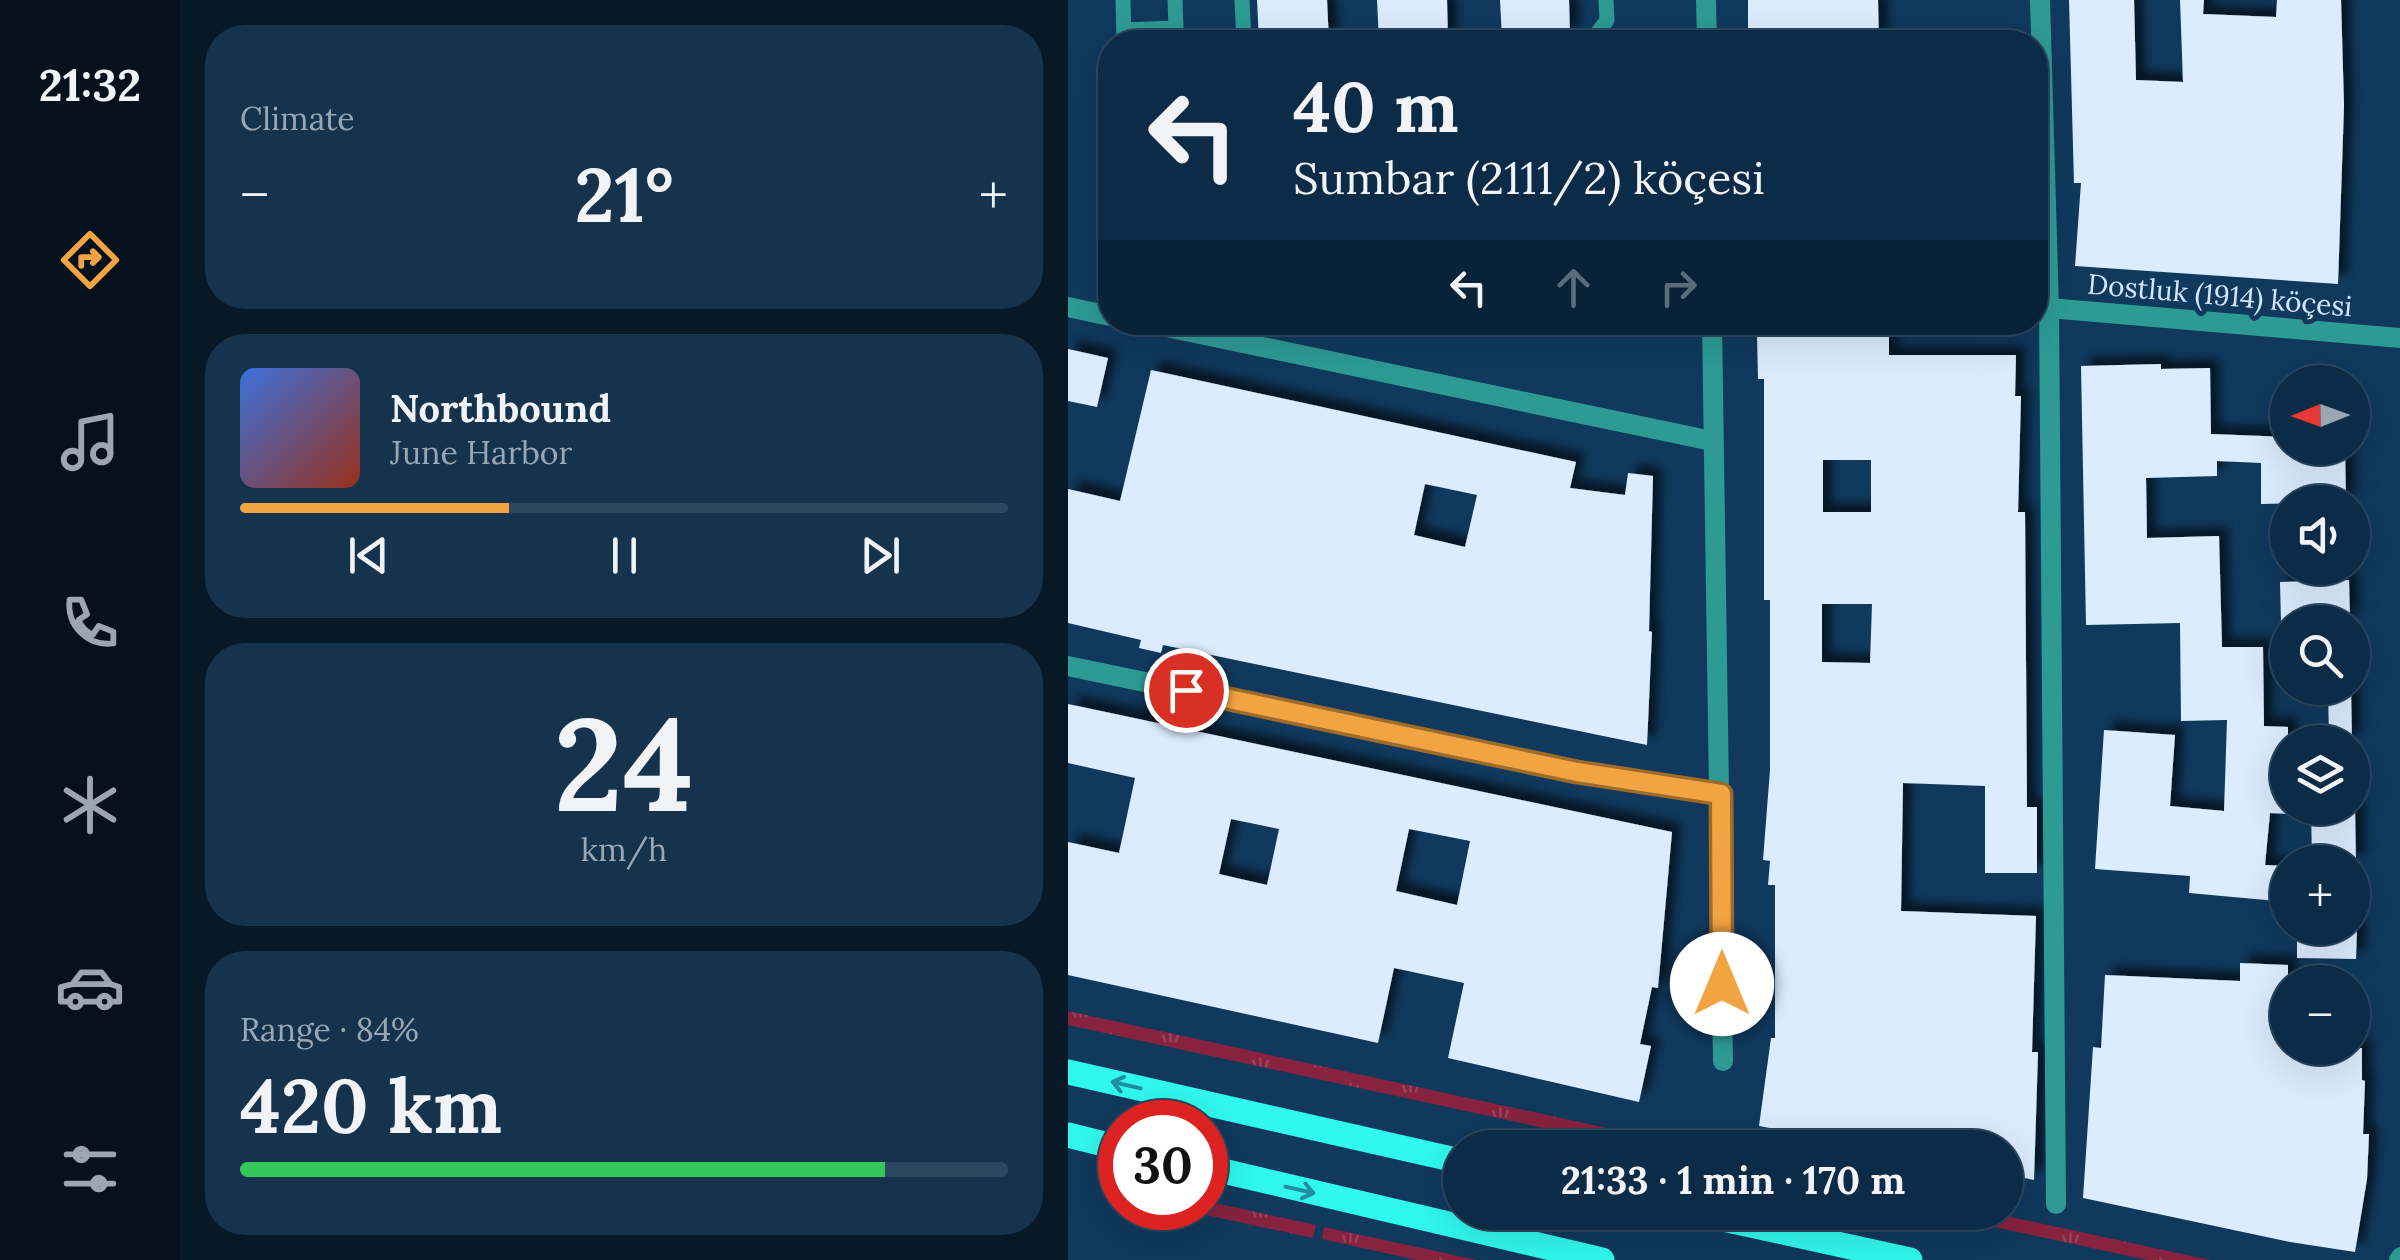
<!DOCTYPE html>
<html lang="en">
<head>
<meta charset="utf-8">
<style>
  body { margin:0; font-family:Lora,serif; background:#15334d; color:#f1f3f6; height:100vh; display:flex; flex-direction:column; font-size:38px; white-space:nowrap }
  * { box-sizing:border-box; margin:0 }
  p { font-size:32px; color:#9aa7b3 }
  .icon { flex:none; width:55px; height:55px; fill:none; stroke:currentColor; stroke-width:2; stroke-linecap:round; stroke-linejoin:round }
  .map { position:relative; flex:1; overflow:hidden }
  .sheet { display:flex; flex-direction:column; gap:25px; padding:25px; background:#071826; width:888px }
  .sheet>* { flex:none }
  .guide { position:absolute; left:30px; top:30px; width:950px; height:305px; border-radius:40px; box-shadow:0 10px 40px #0002,0 0 0 2px #2c475f; background:#0c2b46; color:#f1f3f6; overflow:hidden }
  .needle { width:65px; rotate:269deg }
  .controls { position:absolute; left:1202px; top:365px; display:grid; gap:20px }
  .controls a { display:grid; place-items:center; width:100px; height:100px; border-radius:50%; background:#0c2b46; box-shadow:0 10px 40px #0002,0 0 0 2px #2c475f; font-size:50px }
  .speed { position:absolute; left:30px; top:1100px; display:flex; gap:20px; font-size:50px; font-weight:700; text-align:center }
  .speed>* { display:grid; place-content:center; width:130px; height:130px; border-radius:50%; background:#0c2b46; box-shadow:0 10px 40px #0002,0 0 0 2px #2c475f; line-height:1 }
  .speed .limit { border:15px solid #d22; background:#fff; color:#111 }
  .pin { position:absolute; display:grid; place-items:center; width:85px; height:85px; color:#fff; margin:-42px; border:5px solid #fff; border-radius:50%; box-shadow:0 2px 10px #0007 }
  .me { position:absolute; width:110px; margin:-55px; rotate:0deg; stroke-linejoin:round; filter:drop-shadow(0 0 8px #0008) }
  .turn { display:flex; align-items:center; gap:35px; height:210px; padding:0 30px; font-size:45px }
  .turn .icon { width:130px; height:130px; stroke-width:2.5 }
  .turn b { display:block; font-size:70px; line-height:85px }
  .lanes { display:flex; align-items:center; height:95px; padding:0 30px; background:#0003; justify-content:center; gap:50px; direction:ltr }
  .lanes .off { opacity:.35 }
  .big { font-size:75px; font-weight:700; line-height:1.1 }
  .sheet .widget { flex:1; display:flex; flex-direction:column; justify-content:center; gap:15px; min-width:0; padding:0 35px; border-radius:40px; background:#15334d }
  .sheet .dial { align-items:center; gap:0 }
  .dial b { font-size:130px; line-height:1 }
  .song { display:flex; align-items:center; gap:30px }
  .cover { width:120px; height:120px; border-radius:15px; background:linear-gradient(135deg,hsl(220 70% 55%),hsl(10 70% 35%)) }
  .played { height:10px; border-radius:5px; background:linear-gradient(90deg,#f3a442 35%,#2c475f 35%) }
  .keys { display:flex; justify-content:space-around; direction:ltr }
  .heat { display:flex; justify-content:space-between; align-items:center; font-size:55px; direction:ltr }
  .charge { height:15px; border-radius:8px; background:linear-gradient(90deg,#34c759 84%,#2c475f 0) }
  .trip { position:absolute; left:375px; top:1130px; width:580px; height:100px; border-radius:50px; background:#0c2b46; box-shadow:0 10px 40px #0002,0 0 0 2px #2c475f; font-weight:700; line-height:100px; text-align:center }
  main { display:flex; flex:1; min-height:0 }
  .tab-bar { display:flex; flex-direction:column; width:180px; justify-content:space-around; align-items:center; background:#05111c; color:#9aa7b3 }
  .tab-bar .icon { width:70px; height:70px }
  .tab-bar .active { color:#f3a442 }
  .tab-bar b { font-size:45px; color:#f1f3f6 }
  .map>svg:first-child { display:block }
  .grass { fill:url(#grass-tufts) }
  .building { fill:#dbecfe; fill-rule:evenodd; filter:url(#shadow) }
  .lines { fill:none; stroke-linecap:round; stroke-linejoin:round }
  .service { stroke:#2d9b94; stroke-width:15 }
  .minor { stroke:#2d9b94; stroke-width:20 }
  .primary { stroke:#31f8ed; stroke-width:25 }
  .oneway { stroke:#1f8f9e }
  .route-casing { stroke:#9e6b2b; stroke-width:25 }
  .route { stroke:#f3a442; stroke-width:18 }
  .labels { text-anchor:middle; stroke-width:10; stroke-linejoin:round; paint-order:stroke }
  .street-label { font-size:28px; fill:#d2e8fe; stroke:#10395d }
</style>
</head>
<body>
<main>
<nav class="tab-bar">
<b>21:32</b>
<svg class="icon active" aria-label="directions" viewBox="0 0 24 24"><path d="M12 3l9 9-9 9-9-9zM9 14v-3h6M13 9l2 2-2 2"/></svg>
<svg class="icon" aria-label="music" viewBox="0 0 24 24"><path d="M9 18V5l10-2v13"/><circle cx="6" cy="18" r="3"/><circle cx="16" cy="16" r="3"/></svg>
<svg class="icon" aria-label="phone" viewBox="0 0 24 24"><path d="M5 4h4l2 5-3 2q2 4 5 5l2-3 5 2v4C11 20 4 13 5 4z"/></svg>
<svg class="icon" aria-label="climate" viewBox="0 0 24 24"><path d="M12 3v18M4 7l16 10M4 17L20 7"/></svg>
<svg class="icon" aria-label="car" viewBox="0 0 24 24"><path d="M5 17H2v-5l4-1 3-4h7l3 4 3 1v5h-3M9 17h6M6 11h13"/><circle cx="7" cy="17" r="2"/><circle cx="17" cy="17" r="2"/></svg>
<svg class="icon" aria-label="filters" viewBox="0 0 24 24"><path d="M4 7h16M4 17h16"/><circle cx="9" cy="7" r="2"/><circle cx="15" cy="17" r="2"/></svg>
</nav>
<section class="sheet">
<div class="widget"><p>Climate</p>
<div class="heat"><a>−</a><b class="big">21°</b><a>+</a></div>
</div>
<div class="widget">
<div class="song"><i class="cover"></i><div><b>Northbound</b><p>June Harbor</p></div></div>
<div class="played"></div>
<div class="keys"><svg class="icon" aria-label="previous" viewBox="0 0 24 24"><path d="M18 5L8 12l10 7zM5 5v14"/></svg><svg class="icon" aria-label="pause" viewBox="0 0 24 24"><path d="M8 5v14M16 5v14"/></svg><svg class="icon" aria-label="next" viewBox="0 0 24 24"><path d="M6 5l10 7-10 7zM19 5v14"/></svg></div>
</div>
<div class="widget dial"><b>24</b><p>km/h</p></div>
<div class="widget"><p>Range · 84%</p><b class="big">420 km</b><div class="charge"></div></div>
</section>
<div class="map">
<svg width="1333" height="1260" viewBox="0 0 1333 1260">
  <defs>
    <pattern id="grass-tufts" width="24" height="20" patternUnits="userSpaceOnUse" patternTransform="scale(2.5)"><rect width="24" height="20" fill="#87223f"/><path d="M3 7l-1-3M5 7V3M7 7l1-3M15 17l-1-3M17 17v-4M19 17l1-3" fill="none" stroke="#97425c"/></pattern>
    <filter id="shadow"><feDropShadow dx="9" dy="-9" stdDeviation="5" flood-color="#0009"/></filter>
  </defs>
  <rect width="100%" height="100%" fill="#10395d"/>
  <path class="grass" d="M0,1011L626,1147H564L0,1025Z
    M138,1201L248,1225L245,1238L106,1208H138Z
    M862,1213H924L1142,1260H1079Z
    M256,1227L409,1260H349L254,1239Z"/>
  <path class="building" d="M189,0H259L261,42H191Z
    M309,0H379L380,41L311,42Z
    M432,0H501L502,36L434,38Z
    M680,0H810L811,42H680Z
    M1001,0H1066L1068,80L1115,82L1112,0H1136L1135,14L1208,17L1209,0H1273L1276,106L1270,284L1007,266L1013,183H1006Z
    M761,333V337L821,336V355H948L947,396H953L950,512H957L959,807H969V873H917V786L835,783L833,911L968,916L964,1052H970L966,1180L938,1174V1148H784L785,1144L691,1126L703,1038H707V885H700L702,861L695,860L702,770V600H696V379H690L689,334ZM755,460H803V512H755ZM754,604H804L802,663L754,662Z
    M0,349L40,358L29,407L0,401Z
    M1093,364V369L1142,368L1143,434L1220,437V448H1277L1278,502L1193,504V463L1149,461V476L1078,478L1079,538L1151,536L1154,647H1195L1196,726L1220,727V814L1202,813L1197,865L1220,866V902L1121,893L1122,876L1027,869L1036,730L1107,735L1102,806L1156,811L1159,720L1113,721L1112,623L1018,625L1013,366Z
    M83,370L508,462L502,488L557,495L560,473L585,476L581,631L584,632L579,745L95,645L93,653L71,648L73,640L0,623V489L52,501ZM357,484L409,495L397,547L346,535Z
    M1281,580L1282,622H1213L1212,582Z
    M1260,688H1283L1284,742H1261Z
    M0,704L604,832L590,988L584,987L572,1044L583,1046L571,1102L380,1058L396,983L326,968L310,1043L0,975V842L51,853L67,778L0,763ZM163,819L211,829L199,885L151,874ZM341,829L402,841L389,905L328,891Z
    M1243,808H1287L1288,862H1244Z
    M1229,928H1289L1288,959L1229,958Z
    M1172,963L1220,965V1048H1294V1080L1297,1081L1295,1134H1301L1299,1179L1287,1252L1222,1242L1015,1198L1025,1047L1033,1048L1037,975L1172,981Z"/>
  <g class="lines">
    <path class="service" d="M55,0L56,42
      M107,0L108,28
      M174,0L176,42
      M56,30L108,28V42
      M523,42L539,20L538,0"/>
    <path class="minor" d="M638,0L639,42
      M972,0L981,307L988,1204
      M0,307L42,316
      M969,307L1333,338
      M75,322L644,441
      M644,322L655,1061
      M0,666L509,772L653,794
      M1331,1260L1333,1257"/>
    <path class="primary" d="M0,1072L392,1161
      M0,1135L52,1148
      M138,1167L534,1260
      M623,1212L842,1260"/>
  </g>
  <defs><path id="oneway-shaft" d="M-6 0H5M1.5-3L5.5 0L1.5 3" fill="none" stroke-width="1.6" stroke-linecap="round" stroke-linejoin="round" transform="scale(2.5)"/></defs>
  <g class="oneway">
    <use href="#oneway-shaft" transform="translate(58 1085) rotate(-167)"/>
    <use href="#oneway-shaft" transform="translate(232 1190) rotate(13)"/>
  </g>
  <g class="lines">
    <defs>
      <path id="route" d="M118,690L509,772L653,794L654,984"/>
    </defs>
    <use href="#route" class="route-casing"/>
    <use href="#route" class="route"/>
  </g>
  <g class="labels">
    <g class="street-label">
      <text transform="translate(1152 295) rotate(5)" y="10">Dostluk (1914) köçesi</text>
    </g>
  </g>
</svg>
<div class="controls">
<a><svg class="needle" viewBox="-14 -14 28 28"><path d="M0-13l5 13h-10z" fill="#e53935"/><path d="M0 13l5-13h-10z" fill="#9aa7b3"/></svg></a>
<a><svg class="icon" aria-label="sound" viewBox="0 0 24 24"><path d="M4 9h4l5-4v14l-5-4H4zM17 9q2 3 0 6"/></svg></a>
<a><svg class="icon" aria-label="search" viewBox="0 0 24 24"><circle cx="10" cy="10" r="6"/><path d="M15 15l6 6"/></svg></a>
<a><svg class="icon" aria-label="layers" viewBox="0 0 24 24"><path d="M12 4l9 5-9 5-9-5zM3 14l9 5 9-5"/></svg></a>
<a>+</a>
<a>−</a>
</div>
<div class="speed"><div class="limit">30</div></div>
<div class="pin" style="left:118px;top:690px;background:#d93025"><svg class="icon" aria-label="arrive" viewBox="0 0 24 24"><path d="M6 21V4h12l-3 4 3 4H6"/></svg></div>
<svg class="me" style="left:654px;top:984px" viewBox="-20 -20 40 40"><circle r="19" fill="#fff"/><path d="M0-13L10 11 0 6-10 11z" fill="#f3a442"/></svg>
<div class="trip">21:33 · 1 min · 170 m</div>
<div class="guide">
<div class="turn"><svg class="icon" aria-label="left" viewBox="0 0 24 24"><path d="M17 20v-9H6M10 6l-5 5 5 5"/></svg><div><b>40 m</b>Sumbar (2111/2) köçesi</div></div>
<div class="lanes"><svg class="icon" aria-label="left" viewBox="0 0 24 24"><path d="M17 20v-9H6M10 6l-5 5 5 5"/></svg><svg class="icon off" aria-label="ahead" viewBox="0 0 24 24"><path d="M12 20V5M6 11l6-6 6 6"/></svg><svg class="icon off" aria-label="right" viewBox="0 0 24 24"><path d="M7 20v-9h11M14 6l5 5-5 5"/></svg></div>
</div>
</div>
</main>
</body>
</html>
